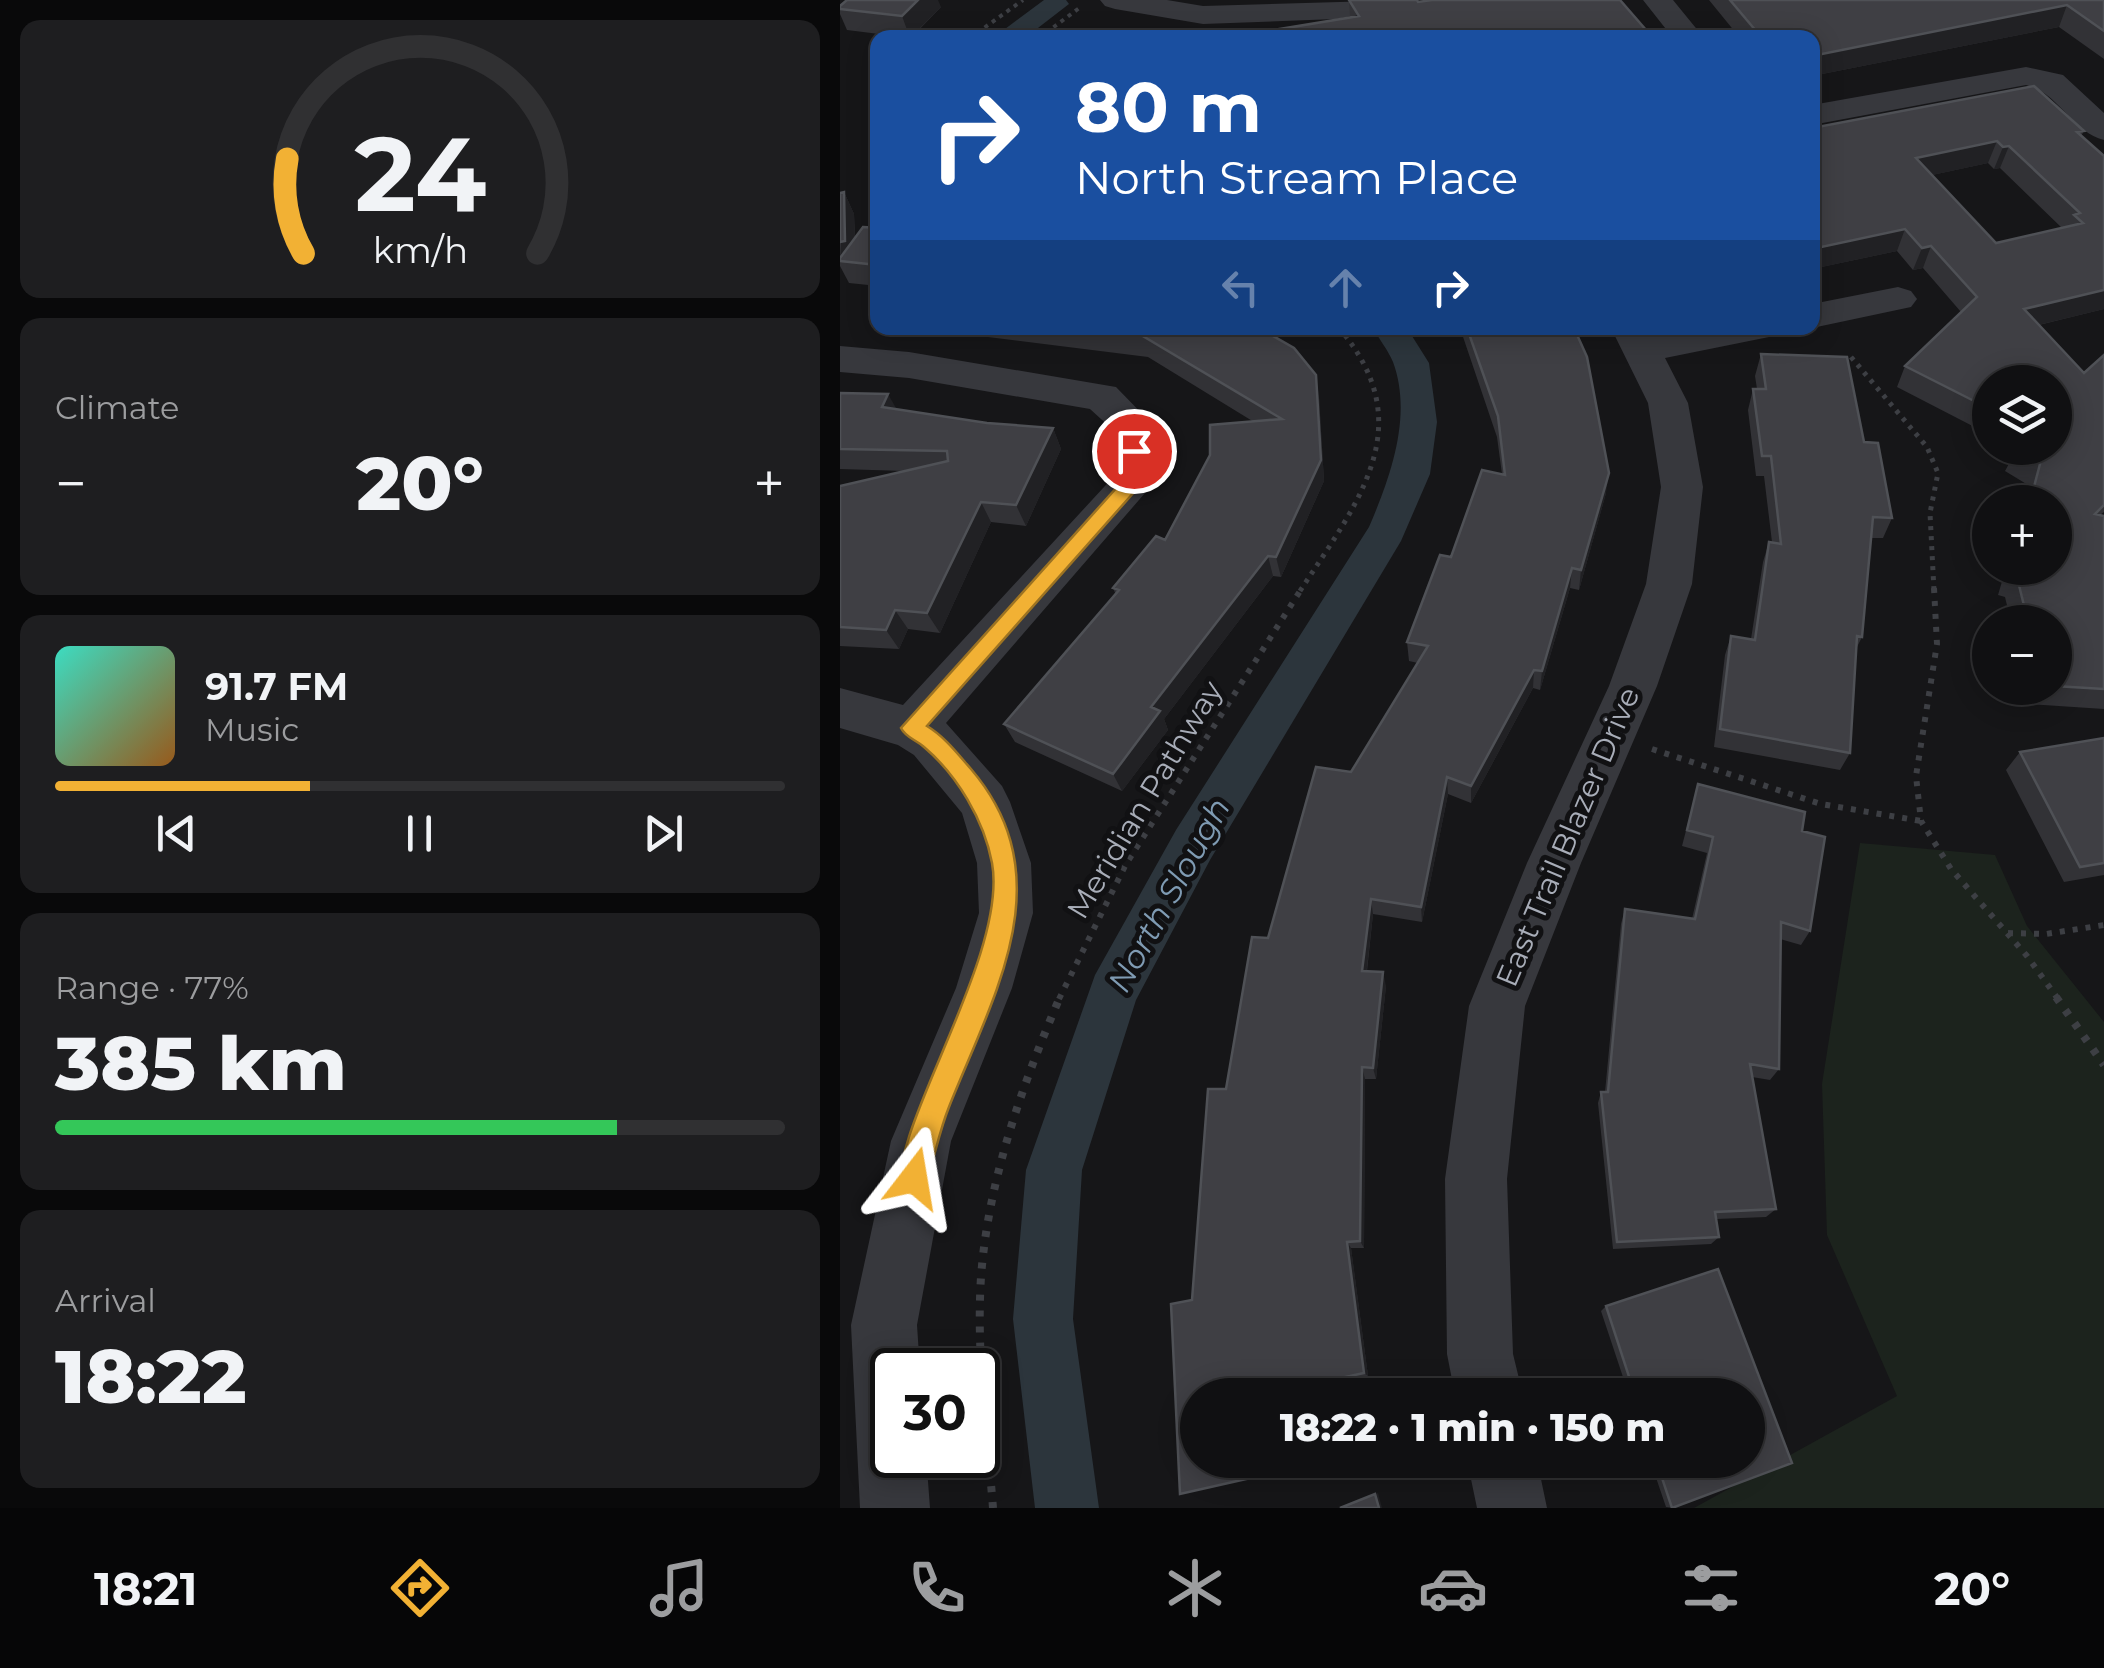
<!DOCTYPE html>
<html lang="en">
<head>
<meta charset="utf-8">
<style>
  body { margin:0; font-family:Montserrat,sans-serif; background:#1e1e20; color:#f1f3f6; height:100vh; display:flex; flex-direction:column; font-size:38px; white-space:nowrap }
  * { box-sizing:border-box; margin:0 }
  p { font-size:32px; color:#9c9d9f }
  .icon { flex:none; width:55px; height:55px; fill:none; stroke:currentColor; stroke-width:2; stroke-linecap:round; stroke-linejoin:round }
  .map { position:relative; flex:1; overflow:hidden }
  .side { display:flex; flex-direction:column; gap:20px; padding:20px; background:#09090a; width:840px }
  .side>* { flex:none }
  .guide { position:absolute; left:30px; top:30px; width:950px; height:305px; border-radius:20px; box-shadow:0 5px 25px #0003,0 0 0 2px #303032; background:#1a4fa0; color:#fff; overflow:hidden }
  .fabs { position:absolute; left:1132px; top:365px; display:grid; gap:20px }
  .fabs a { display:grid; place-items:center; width:100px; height:100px; border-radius:50%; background:#101012; box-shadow:0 5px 25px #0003,0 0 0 2px #303032; font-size:50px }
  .speed { position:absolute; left:30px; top:1348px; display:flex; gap:20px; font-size:50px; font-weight:700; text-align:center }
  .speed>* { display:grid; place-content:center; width:130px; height:130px; border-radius:50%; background:#101012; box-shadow:0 5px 25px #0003,0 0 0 2px #303032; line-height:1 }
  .speed .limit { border:5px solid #111; border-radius:15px; background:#fff; color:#111 }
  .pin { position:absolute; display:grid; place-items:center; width:85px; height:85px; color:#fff; margin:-42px; border:5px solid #fff; border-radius:50%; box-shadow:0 2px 10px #0007 }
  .me { position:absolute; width:110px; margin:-55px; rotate:14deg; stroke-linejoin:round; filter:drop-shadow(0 0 8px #0008) }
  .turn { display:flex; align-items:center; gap:35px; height:210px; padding:0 40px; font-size:45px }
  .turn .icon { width:130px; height:130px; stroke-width:2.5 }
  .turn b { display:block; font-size:70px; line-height:85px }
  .lanes { display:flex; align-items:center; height:95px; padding:0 40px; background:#0003; justify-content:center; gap:50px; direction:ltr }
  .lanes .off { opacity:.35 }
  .big { font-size:75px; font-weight:800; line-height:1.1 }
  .side .widget { flex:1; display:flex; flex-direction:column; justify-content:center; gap:15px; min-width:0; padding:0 35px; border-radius:20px; background:#1e1e20 }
  .side .dial { align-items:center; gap:0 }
  .dial svg { height:260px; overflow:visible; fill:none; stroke:#303032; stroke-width:7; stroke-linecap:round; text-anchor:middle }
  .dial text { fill:#f1f3f6; stroke:none }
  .song { display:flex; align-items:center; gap:30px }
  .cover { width:120px; height:120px; border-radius:15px; background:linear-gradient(135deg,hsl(170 70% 55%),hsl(30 70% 35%)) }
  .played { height:10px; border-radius:5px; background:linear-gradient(90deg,#f2b134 35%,#303032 35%) }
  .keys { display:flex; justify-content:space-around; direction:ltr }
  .heat { display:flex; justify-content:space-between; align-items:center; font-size:55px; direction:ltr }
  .charge { height:15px; border-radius:8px; background:linear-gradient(90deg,#34c759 77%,#303032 0) }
  .trip { position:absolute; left:340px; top:1378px; width:585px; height:100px; border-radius:50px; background:#101012; box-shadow:0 5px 25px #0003,0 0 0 2px #303032; font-weight:800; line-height:100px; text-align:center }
  .dock { display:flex; height:160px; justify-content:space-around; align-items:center; background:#060607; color:#9c9d9f }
  .dock .icon { width:70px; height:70px }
  .dock .active { color:#f2b134 }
  .dock b { font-size:45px; color:#f1f3f6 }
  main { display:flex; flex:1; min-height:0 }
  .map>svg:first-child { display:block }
  .green { fill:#1c231d }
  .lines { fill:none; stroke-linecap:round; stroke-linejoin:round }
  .canal { fill:#2c353c; fill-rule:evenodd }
  .path-far3 { stroke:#3d3f44; stroke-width:4; stroke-dasharray:4 5; stroke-linecap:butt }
  .path-far2 { stroke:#3d3f44; stroke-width:5; stroke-dasharray:4 6; stroke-linecap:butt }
  .path-far1 { stroke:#3d3f44; stroke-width:6; stroke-dasharray:5 8; stroke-linecap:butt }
  .path { stroke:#3d3f44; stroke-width:8; stroke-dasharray:6 10; stroke-linecap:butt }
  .minor { fill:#37383d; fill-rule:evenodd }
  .wall { fill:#323236; fill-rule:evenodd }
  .shaded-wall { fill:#212124 }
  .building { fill:#3f3f44; stroke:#4f5156; stroke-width:2.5; fill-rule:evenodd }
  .route { fill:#f2b134; stroke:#9d7322; stroke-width:2.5 }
  .labels { text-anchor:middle; stroke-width:10; stroke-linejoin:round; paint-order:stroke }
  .street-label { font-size:30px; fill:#a8adb8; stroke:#111113 }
  .water-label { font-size:32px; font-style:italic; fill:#7f9bb3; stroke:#111113 }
</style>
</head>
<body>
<main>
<section class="side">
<div class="widget dial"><svg viewBox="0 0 100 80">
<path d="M14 69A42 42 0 1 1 86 69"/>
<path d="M14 69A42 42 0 0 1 9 40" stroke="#f2b134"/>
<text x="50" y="56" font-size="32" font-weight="700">24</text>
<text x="50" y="72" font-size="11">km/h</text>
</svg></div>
<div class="widget"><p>Climate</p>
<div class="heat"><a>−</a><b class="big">20°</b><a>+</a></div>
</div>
<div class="widget">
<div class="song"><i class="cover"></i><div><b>91.7 FM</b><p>Music</p></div></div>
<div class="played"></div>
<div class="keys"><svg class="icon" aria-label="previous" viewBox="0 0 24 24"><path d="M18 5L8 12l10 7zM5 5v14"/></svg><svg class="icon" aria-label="pause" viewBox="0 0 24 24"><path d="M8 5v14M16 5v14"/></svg><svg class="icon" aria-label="next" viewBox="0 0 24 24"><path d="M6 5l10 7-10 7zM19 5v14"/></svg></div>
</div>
<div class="widget"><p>Range · 77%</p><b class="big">385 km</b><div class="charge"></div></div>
<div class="widget"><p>Arrival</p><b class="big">18:22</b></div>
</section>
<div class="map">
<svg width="1264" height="1508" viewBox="0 0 1264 1508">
  <rect width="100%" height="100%" fill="#161618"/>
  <path class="green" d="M1020,843L1155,855L1187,926L1264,1022V1508H854L1057,1396L987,1235L982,1084Z"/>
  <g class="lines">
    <path class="canal" d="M204,0H226L229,4L185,38H153Z
      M533,328H567L589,363L597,422L590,474L561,541L370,860L296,1000L242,1170L233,1319L259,1508H195L173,1319L186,1170L255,975L336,830L529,527C550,478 573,416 553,362C548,350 539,339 533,328Z"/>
    <path class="path-far3" d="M130,38L183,0
      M199,38L242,6"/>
    <path class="path-far2" d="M1011,357L1087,447L1098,473L1090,513L1094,591
      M460,591C518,502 582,425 499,328"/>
    <path class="path-far1" d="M1094,588L1097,644L1076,776L1081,821L1111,869L1187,956L1218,999
      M812,749L981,804L1081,821
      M1168,933L1206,934L1264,925
      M219,999L286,864L462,588"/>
    <path class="path" d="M1216,997L1264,1065
      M153,1508C147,1431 136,1354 141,1277C148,1181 182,1085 220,997"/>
    <path class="minor" d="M260,0H327L363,6L570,0L565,6L496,19L363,24L275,9L265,6Z
      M803,0H833L864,38H833Z
      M1186,67L1223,75L1264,113V140C1232,132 1219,93 1186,85L972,125V105Z
      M1058,287L1071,291L1077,299L1071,307L972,328H969H972V304Z
      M771,328H809L813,335L853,328H934L929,337L825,358L848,403L863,487L852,584L817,686L741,863L685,1006L667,1179L673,1354L683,1395H615L607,1354L605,1179L629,1006L687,863L769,686L806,584L821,487L808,403Z
      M0,346L69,352L276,387L312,424L318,478L106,723L162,786L170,802L191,863L193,913L172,988L111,1141L77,1325L80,1370H52V1455H86L90,1508H20L11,1325L51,1141L116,988L139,913L137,863L122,813L74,755L58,745L0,728V688L63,705L276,474L272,429L250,409L69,378L0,372Z
      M627,1460H697L707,1508H637Z"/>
  </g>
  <path class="wall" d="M509,0L578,2L510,17Z
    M869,0H1264V59L1219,27L972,76V38H900Z
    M0,6L101,7L71,38L7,30L0,14Z
    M972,128L1244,131L1241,136L1264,309L1199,325L1244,373L1264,355V512L1260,515L1264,516V709L1189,704L1185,688H1215V622H1171L1165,597L1158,595L1166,568H1215V502H1184L1188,485L1165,471L1177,449L1173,448H1215L1150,382V435L1057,387L1065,366L1121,312L1083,268L1073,270L1057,251L972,269ZM1148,163L1154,169L1160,168L1222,228L1156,243L1092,175Z
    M4,192L14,214L15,237L38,228V286L9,283L0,266V193Z
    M76,328H419L479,397L484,481L441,577L433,576L324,719L328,730L282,791L175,742L164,724L276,595L273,588L325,540L414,422L308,357Z
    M620,328H734L766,493L739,590L730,588L700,690L693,688L631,803L608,794L582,922L533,914L527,971L546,986L536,1079H525L524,1248H511L528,1376L501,1382L358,1460H496L340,1494L352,1300L386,1089L428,938L511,772L578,663L569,661L567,642L611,557L662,474L657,437Z
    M921,354L1024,442L1052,518L1043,538H1031L1022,637L1016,649L1010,753L1000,770L874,747L885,655L891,636L911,639L923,562L929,542H932L924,476H916L908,410L913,389H917L915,376Z
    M0,393L56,409L147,423L213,428L221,449L186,526L151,522L100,633L68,629L59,649L0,646V486L65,471L0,469Z
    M1264,738V875L1224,882L1166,770L1180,752Z
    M858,784L962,831L970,931L961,945L940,939L939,1069L930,1080L912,1077L936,1209L926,1217L876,1219L879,1237L871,1244L773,1249L758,1103L761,1092H765L781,924L785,909L852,919L867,853L842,846Z
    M878,1269L952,1463L834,1508L826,1507L810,1460H908V1395H789L761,1311L766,1306Z"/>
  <path class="shaded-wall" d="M78,0H98L101,7L70,38L62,16Z
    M1227,5L1219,27L972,76V56Z
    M1157,141L1148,163L1069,180L1076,158Z
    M1169,146L1160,168L1154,169L1163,147Z
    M4,192L14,214L16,263L0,261Z
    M1065,229L1057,251L972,269V249Z
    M1091,246L1083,268L1073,270L1082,248Z
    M1264,290V309L1174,331L1184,309Z
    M476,375L479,397L484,481L441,577L436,557Z
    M48,394L60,415L42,407Z
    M213,428L221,449L186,526L176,505Z
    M769,473L766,493L739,590L741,570Z
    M141,502L151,522L100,633L87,613Z
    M428,556L433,576L324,719L328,730L282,791L273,774L311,707Z
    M732,568L730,588L700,690L702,671Z
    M55,610L68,629L59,649L46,630Z
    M694,670L693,688L631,803V786Z
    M607,777L608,794L582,922L581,907Z
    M531,899L533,914L525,985L522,971Z
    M543,972L546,986L536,1079L533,1068Z
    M522,1067L525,1079L524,1248L520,1241Z
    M507,1242L511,1248L528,1376L524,1373Z
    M496,1379L501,1382L502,1395H498Z
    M538,1493L542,1508H539L535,1494Z"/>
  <path class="building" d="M7,0H78L62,16L0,9V6Z
    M509,0H577L578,2L592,0H780L813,38H385L519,16Z
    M890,0H1264V31L1227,5L972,56V38H922Z
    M1194,86L1244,131L1237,132L1264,156V290L1184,309L1244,373L1264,355V505L1255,514L1264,516V689L1215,686V622H1188L1177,577L1170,575L1172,568H1215V502H1190L1200,464L1176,450L1179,448H1215V382H1150V409L1065,366L1137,297L1091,246L1082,248L1065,229L972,249V128ZM1157,141L1163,147L1169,146L1240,213L1234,215L1243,223L1156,243L1076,158Z
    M4,192L5,241L0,242V193Z
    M23,227L38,228V265L0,261V258Z
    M240,328H419L454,348L476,375L481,460L436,557L428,556L311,707L320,711L273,774L164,724L279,590L273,588L316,536L325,540L370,455V425L442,419L301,335Z
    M627,328H734L747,357L769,473L741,570L732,568L702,671L694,670L631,786L607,777L581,907L531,899L522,971L543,972L533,1068L522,1067L520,1241L507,1242L524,1373L496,1379L498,1395H358V1460H490L340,1494L331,1304L352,1300L368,1089H386L412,937L428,938L476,767L511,772L588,646L567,642L600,555L611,557L642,470L665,475L658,416Z
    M921,354L1007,357L1024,442L1038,443L1052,518L1033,517L1022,637L1017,636L1010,753L880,729L891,636L915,640L929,542L941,544L931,456H922L913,389H926Z
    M0,393L48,394L42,407L147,423L213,428L176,505L141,502L87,613L55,610L46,630L0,627V486L108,461L107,451L0,449Z
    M1264,738V863L1240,867L1180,752Z
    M858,784L965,812L962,831L985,837L970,931L941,922L939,1069L910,1064L936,1209L875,1212L879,1237L777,1242L761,1092H768L785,909L855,919L873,837L847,830Z
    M878,1269L952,1463L832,1508L816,1460H908V1395H795L766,1306Z
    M535,1494L539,1508H500Z"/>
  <path class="route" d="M294,444L304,451L303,482L87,726C105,737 117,753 131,769C224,878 154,994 109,1107C98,1134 94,1162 84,1188L74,1192L64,1188C43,1139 169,957 152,863C144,820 117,775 84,747C75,739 66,738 61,728L287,476L285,451Z"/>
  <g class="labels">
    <g class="street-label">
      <text transform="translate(305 800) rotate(-59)" y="10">Meridian Pathway</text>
      <text transform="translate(728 837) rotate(-67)" y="10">East Trail Blazer Drive</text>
    </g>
    <g class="water-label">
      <text transform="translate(329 895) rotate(-61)" y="11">North Slough</text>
    </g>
  </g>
</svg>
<div class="fabs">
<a><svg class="icon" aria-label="layers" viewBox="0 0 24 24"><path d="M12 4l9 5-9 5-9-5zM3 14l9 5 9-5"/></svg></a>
<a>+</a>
<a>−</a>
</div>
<div class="speed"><div class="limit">30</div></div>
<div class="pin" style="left:294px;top:451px;background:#d93025"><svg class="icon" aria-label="arrive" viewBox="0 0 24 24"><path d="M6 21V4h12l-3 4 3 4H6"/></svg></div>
<svg class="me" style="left:74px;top:1178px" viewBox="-20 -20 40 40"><path d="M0-17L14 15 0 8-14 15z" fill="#f2b134" stroke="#fff" stroke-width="4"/></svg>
<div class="trip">18:22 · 1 min · 150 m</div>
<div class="guide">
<div class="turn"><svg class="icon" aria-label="right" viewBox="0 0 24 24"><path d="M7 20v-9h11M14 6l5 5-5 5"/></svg><div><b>80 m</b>North Stream Place</div></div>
<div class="lanes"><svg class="icon off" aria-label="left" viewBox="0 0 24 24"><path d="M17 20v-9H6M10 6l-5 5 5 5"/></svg><svg class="icon off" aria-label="ahead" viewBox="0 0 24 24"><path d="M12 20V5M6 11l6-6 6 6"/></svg><svg class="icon" aria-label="right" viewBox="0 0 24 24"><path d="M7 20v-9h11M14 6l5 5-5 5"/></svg></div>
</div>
</div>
</main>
<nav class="dock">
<b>18:21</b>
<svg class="icon active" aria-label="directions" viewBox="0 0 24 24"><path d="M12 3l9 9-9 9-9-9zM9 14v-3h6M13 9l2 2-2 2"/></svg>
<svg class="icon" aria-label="music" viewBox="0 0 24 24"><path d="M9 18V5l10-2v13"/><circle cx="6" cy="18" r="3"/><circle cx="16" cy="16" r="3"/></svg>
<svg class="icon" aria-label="phone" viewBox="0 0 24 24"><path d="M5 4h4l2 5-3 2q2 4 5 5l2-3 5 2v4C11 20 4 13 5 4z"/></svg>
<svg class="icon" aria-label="climate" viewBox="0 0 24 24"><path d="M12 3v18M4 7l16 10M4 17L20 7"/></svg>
<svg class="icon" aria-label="car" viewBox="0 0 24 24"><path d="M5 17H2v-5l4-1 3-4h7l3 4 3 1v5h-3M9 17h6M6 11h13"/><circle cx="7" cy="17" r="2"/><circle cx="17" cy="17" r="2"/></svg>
<svg class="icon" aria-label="filters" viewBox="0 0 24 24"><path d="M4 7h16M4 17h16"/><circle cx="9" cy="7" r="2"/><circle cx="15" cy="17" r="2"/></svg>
<b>20°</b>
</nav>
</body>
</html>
